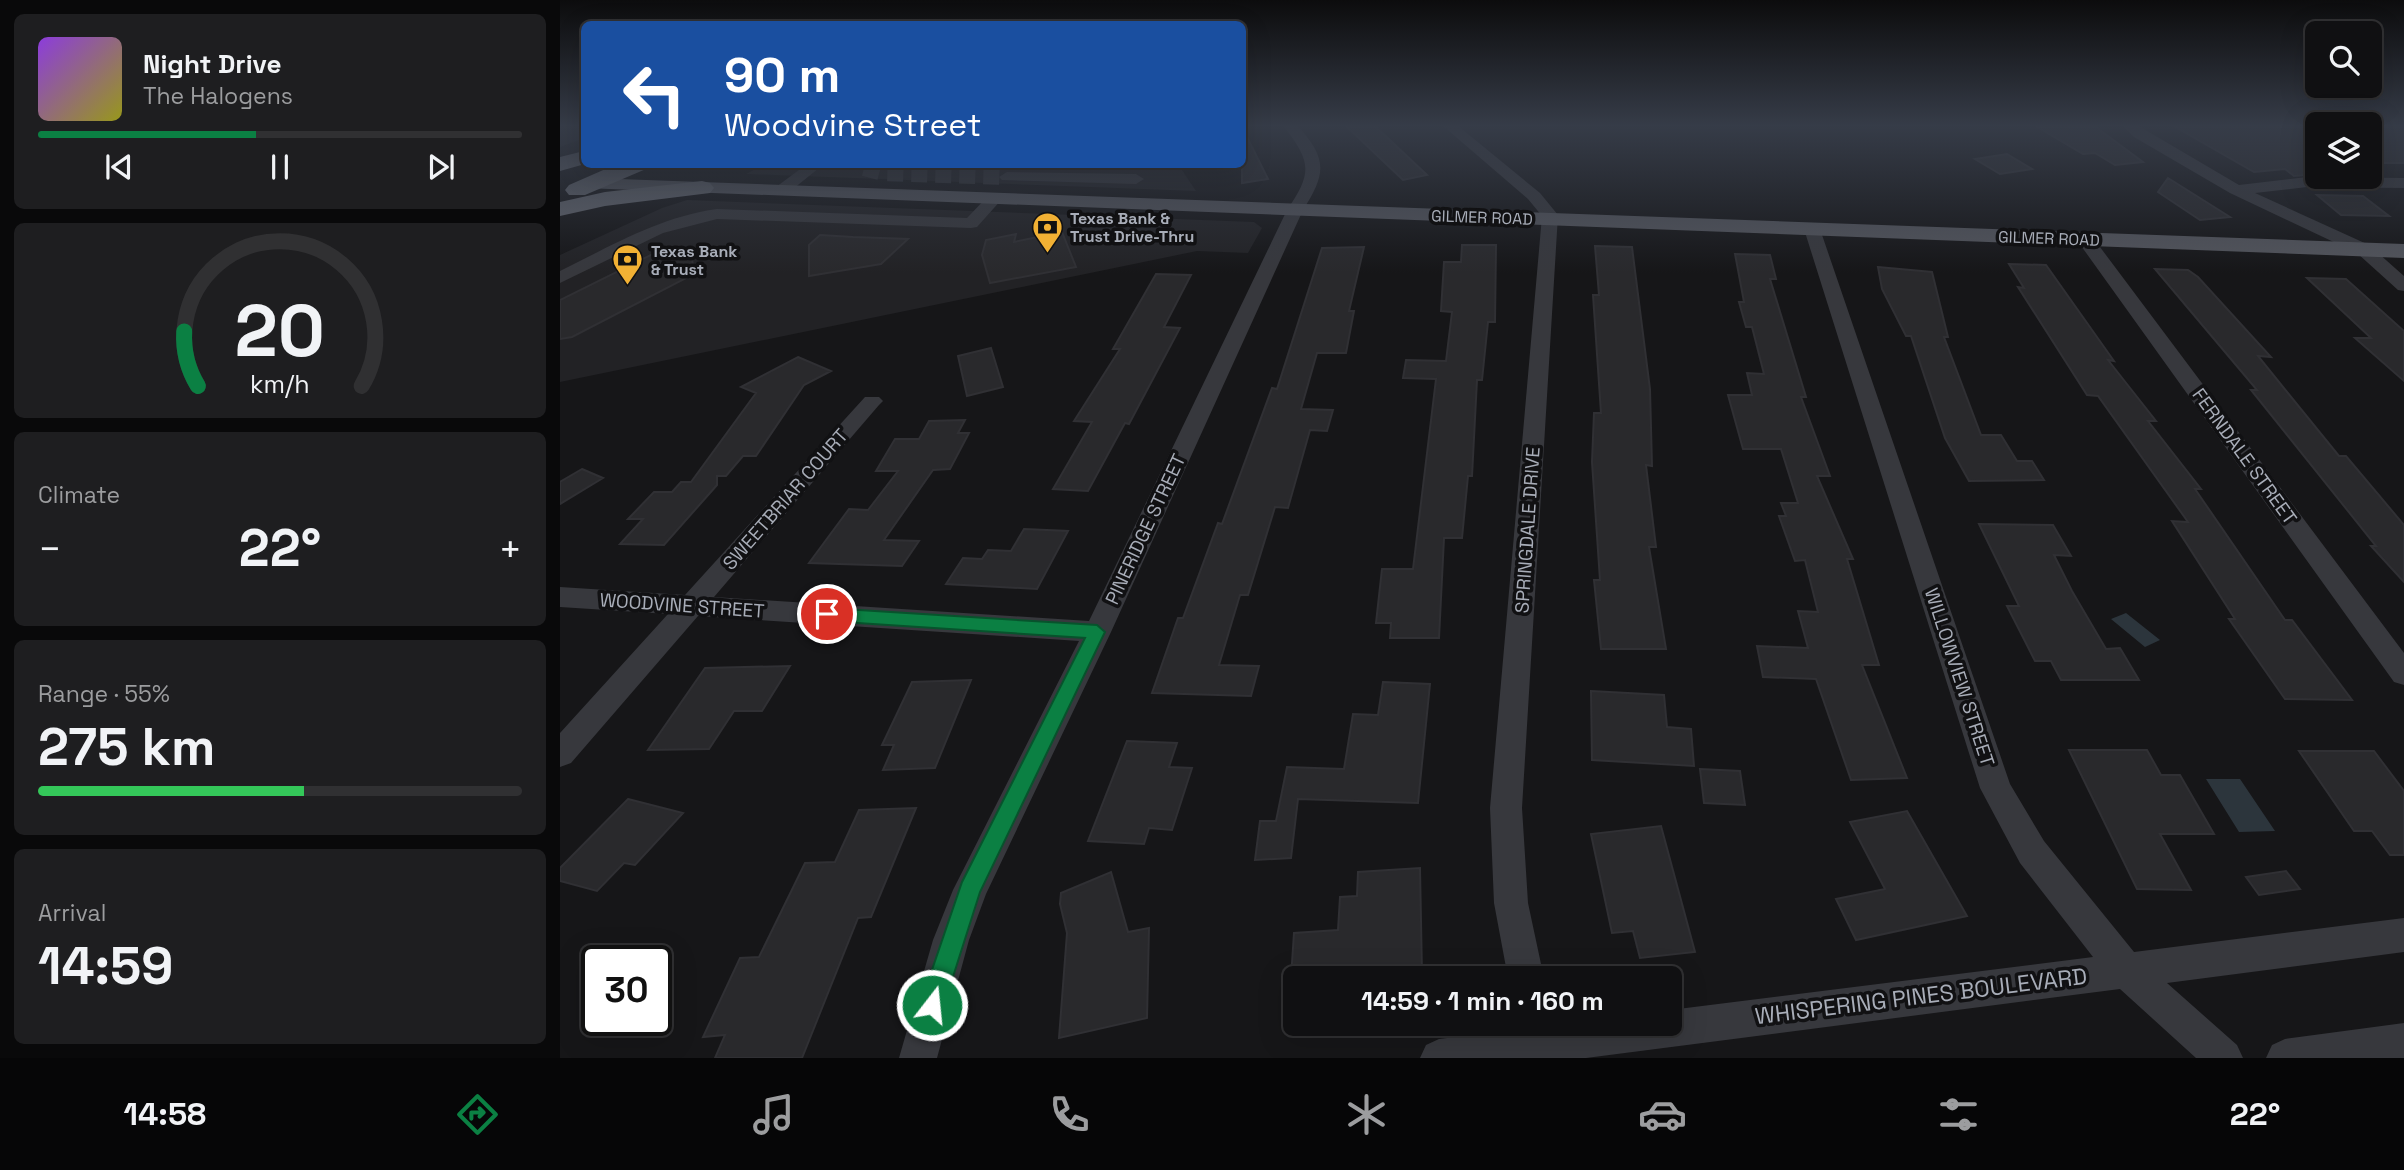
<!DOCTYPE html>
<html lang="en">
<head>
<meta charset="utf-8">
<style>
  body { margin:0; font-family:"Space Grotesk",sans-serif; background:#1e1e20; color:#f1f3f6; height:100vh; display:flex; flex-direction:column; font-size:26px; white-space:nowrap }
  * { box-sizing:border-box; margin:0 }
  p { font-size:23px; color:#9c9d9f }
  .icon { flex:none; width:38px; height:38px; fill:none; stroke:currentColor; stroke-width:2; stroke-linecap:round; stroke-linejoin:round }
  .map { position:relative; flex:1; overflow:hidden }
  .sheet { display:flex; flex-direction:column; gap:14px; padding:14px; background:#09090a; width:560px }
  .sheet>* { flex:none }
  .hud { position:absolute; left:21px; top:21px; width:665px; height:147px; border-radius:10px; box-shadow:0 7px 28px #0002,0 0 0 2px #303032; background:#1a4fa0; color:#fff; overflow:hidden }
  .controls { position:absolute; left:1745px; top:21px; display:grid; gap:14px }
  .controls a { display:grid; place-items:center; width:77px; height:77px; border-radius:10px; background:#101012; box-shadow:0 7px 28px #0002,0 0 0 2px #303032; font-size:35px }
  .speed { position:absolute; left:21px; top:945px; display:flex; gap:14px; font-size:35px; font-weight:700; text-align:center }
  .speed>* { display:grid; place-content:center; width:91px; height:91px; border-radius:50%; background:#101012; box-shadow:0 7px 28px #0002,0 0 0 2px #303032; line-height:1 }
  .speed .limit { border:4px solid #111; border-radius:10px; background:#fff; color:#111 }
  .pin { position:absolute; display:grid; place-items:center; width:60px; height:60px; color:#fff; margin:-30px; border:4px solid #fff; border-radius:50%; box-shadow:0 2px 7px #0007 }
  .me { position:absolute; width:77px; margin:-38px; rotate:16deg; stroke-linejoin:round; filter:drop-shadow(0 0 5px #0008) }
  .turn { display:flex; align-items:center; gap:24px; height:147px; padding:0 28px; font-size:32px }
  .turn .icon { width:91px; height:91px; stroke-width:2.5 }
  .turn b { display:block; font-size:49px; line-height:60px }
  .big { font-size:52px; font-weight:700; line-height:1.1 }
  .sheet .tile { flex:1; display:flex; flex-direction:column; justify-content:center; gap:10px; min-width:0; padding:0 24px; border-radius:10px; background:#1e1e20 }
  .sheet .dial { align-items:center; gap:0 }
  .dial svg { height:182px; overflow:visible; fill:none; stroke:#303032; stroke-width:7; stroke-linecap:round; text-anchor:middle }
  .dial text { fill:#f1f3f6; stroke:none }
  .song { display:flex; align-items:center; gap:21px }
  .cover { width:84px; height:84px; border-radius:10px; background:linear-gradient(135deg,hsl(270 70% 55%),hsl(60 70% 35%)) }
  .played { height:7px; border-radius:4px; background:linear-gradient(90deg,#0b8043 45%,#303032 45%) }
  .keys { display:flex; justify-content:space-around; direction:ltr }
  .heat { display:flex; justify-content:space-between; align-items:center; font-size:38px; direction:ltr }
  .charge { height:10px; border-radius:5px; background:linear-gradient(90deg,#34c759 55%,#303032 0) }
  .trip { position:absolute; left:723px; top:966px; width:399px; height:70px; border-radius:10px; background:#101012; box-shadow:0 7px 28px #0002,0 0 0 2px #303032; font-weight:700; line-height:70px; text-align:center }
  .tabs { display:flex; height:112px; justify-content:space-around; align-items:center; background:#060607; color:#9c9d9f }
  .tabs .icon { width:49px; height:49px }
  .tabs .on { color:#0b8043 }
  .tabs b { font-size:32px; color:#f1f3f6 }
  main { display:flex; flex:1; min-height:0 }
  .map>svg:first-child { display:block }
  .built { fill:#222225 }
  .water { fill:#2c353c }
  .building { fill:#29292c; stroke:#303034; stroke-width:2 }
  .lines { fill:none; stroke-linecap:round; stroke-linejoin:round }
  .minor-tunnel { stroke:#333438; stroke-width:16; stroke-dasharray:16 8; stroke-linecap:butt }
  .minor { fill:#37383d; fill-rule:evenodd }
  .major { fill:#53555c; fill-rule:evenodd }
  .highway { fill:#63666e; fill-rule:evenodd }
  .route { fill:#0b8043; stroke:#07532c; stroke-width:2 }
  .labels { text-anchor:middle; stroke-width:7; stroke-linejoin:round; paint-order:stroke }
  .far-street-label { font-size:16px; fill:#a8adb8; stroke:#111113 }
  .far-poi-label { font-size:16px; font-weight:bold; fill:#a8adb8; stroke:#111113; text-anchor:start }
  .street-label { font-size:19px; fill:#a8adb8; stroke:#111113 }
  .near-street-label { font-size:23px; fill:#a8adb8; stroke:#111113 }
</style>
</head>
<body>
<main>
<section class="sheet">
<div class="tile">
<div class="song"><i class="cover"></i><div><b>Night Drive</b><p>The Halogens</p></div></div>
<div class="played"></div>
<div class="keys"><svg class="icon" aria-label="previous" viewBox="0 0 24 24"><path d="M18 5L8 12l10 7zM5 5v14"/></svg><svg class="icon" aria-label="pause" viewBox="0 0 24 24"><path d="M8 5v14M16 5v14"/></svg><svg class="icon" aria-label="next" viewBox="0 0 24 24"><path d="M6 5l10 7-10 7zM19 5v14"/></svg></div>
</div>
<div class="tile dial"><svg viewBox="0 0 100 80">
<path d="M14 69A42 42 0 1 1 86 69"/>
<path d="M14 69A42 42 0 0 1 8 45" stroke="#0b8043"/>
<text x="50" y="56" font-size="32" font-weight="700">20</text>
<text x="50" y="72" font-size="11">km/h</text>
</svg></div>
<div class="tile"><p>Climate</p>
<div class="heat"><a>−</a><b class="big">22°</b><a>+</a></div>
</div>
<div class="tile"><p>Range · 55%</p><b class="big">275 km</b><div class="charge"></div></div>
<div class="tile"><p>Arrival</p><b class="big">14:59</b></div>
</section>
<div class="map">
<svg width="1844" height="1058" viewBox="0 0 1844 1058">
  <rect width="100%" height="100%" fill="#161618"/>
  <path class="built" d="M0,125H24V138L0,147Z
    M205,164H618L636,191L186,174Z
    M127,200L694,222L702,228L688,253L637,251L0,382V255L102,208Z"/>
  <path class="water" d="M1566,613L1600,640L1585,647L1551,619Z
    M1646,779H1680L1715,831L1679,832Z"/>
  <path class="building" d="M785,125H814L867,175L843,180Z
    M1474,125H1533L1583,162L1555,165L1535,153L1523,154Z
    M1612,125H1734L1757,136V174L1734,176L1725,169L1694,172Z
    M1810,125H1844V163H1810Z
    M682,127L708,179L682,183Z
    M1447,154L1472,169L1440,174L1415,159Z
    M1608,178L1670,217L1640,220L1598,192Z
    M1757,195L1803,196L1829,216L1781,215Z
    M502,232L516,267L430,283L422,255L426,240L456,234L454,242Z
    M260,235L293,237L348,239L321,264L249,276V245Z
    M902,245H936L935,322H928L922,380H917L912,476H908L902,538H884L879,638H830L831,623H816L822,569H853L876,379L843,378L846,360L886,361L892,312L881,311L884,262H901Z
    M1035,246L1072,247L1090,389L1092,466L1086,465L1096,547H1089L1106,649H1041L1034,580H1040L1032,462L1034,413H1041L1033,295H1039Z
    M804,247L789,311H794L786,353H757L741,409L773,410L767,431L750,430L728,508L715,507L688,595H680L659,665L699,666L691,696L592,693L618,618H623L658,523L662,524L712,388L717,389L762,248Z
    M105,248L131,250L134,274L12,337L0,339V300Z
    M1175,254L1210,255L1216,279H1210L1246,397H1241L1270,476H1257L1293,559H1287L1319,665H1302L1347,778L1291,780L1256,679L1203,677L1197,646L1248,648L1238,611L1258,612L1245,560L1235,561L1219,516H1226L1221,503H1238L1221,449H1183L1168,395H1192L1187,373L1204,374L1192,327H1186L1179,302H1184Z
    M1449,264L1486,265L1554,361L1548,360L1596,421H1588L1641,489H1635L1725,620H1732L1792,700L1725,699L1669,619H1675L1612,521L1628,522L1538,396L1527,395L1458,287L1464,288Z
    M1318,267L1372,272L1388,337H1384L1421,435H1441L1457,461H1472L1484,480L1409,481L1385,438L1351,336H1346L1322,289Z
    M1595,269L1628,270L1638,277L1711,357L1698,356L1779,456H1786L1844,525V582L1811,546H1816L1691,390H1697Z
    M596,274L631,275L604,327L620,328L569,424L565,423L528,491L493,489L532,422L514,421L560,349H553Z
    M1747,278L1786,279L1844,331V381L1795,338H1811Z
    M431,348L443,387L407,396L398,356Z
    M238,357L271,371L244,385L196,456H183L166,476H157V485L104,545L60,544L83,519H68L94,492H112L121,482H131L196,393L181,387Z
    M405,420L398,433H409L390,469L373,470L324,540L359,541L342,566L249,563L289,509L308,510L338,471H316L335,439H359L369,421Z
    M22,469L43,478L0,504V482Z
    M1419,524L1493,525L1511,556L1494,555L1512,591L1546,649L1560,648L1579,680H1501L1491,661H1475L1447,606H1459Z
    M464,529L508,531L477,589L386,584L403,558L422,559L428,550L451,551Z
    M230,666L202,711H174L149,749L88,750L145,668Z
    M411,680L375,768L323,770L334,745H322L352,682Z
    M823,682L870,684L858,803L738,799L731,858L695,860L700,821H716L727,767L784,769L793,714L818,715Z
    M1031,691L1104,695L1107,727L1131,729L1134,766L1032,760Z
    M567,741L617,743L609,767L632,768L612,830L589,828L584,844L528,841Z
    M1509,750H1587L1601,775H1620L1654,834H1600L1631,890L1577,889Z
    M1739,751H1814L1844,791V855H1830L1812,831H1794Z
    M1140,769L1180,771L1185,805L1144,803Z
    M68,799L123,813L75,865L64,863L37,891L0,881V868Z
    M356,808L311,917L298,918L242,1058H155L165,1035L143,1037L180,958L199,957L245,863L275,862L299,810Z
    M1347,811L1407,916L1296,940L1276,899L1325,889L1290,822Z
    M1101,826L1135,952L1080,958L1073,931L1052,933L1031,834Z
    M860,868L862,974L731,978L734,933L778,930L780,897L797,896L798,872Z
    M1726,871L1740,889L1699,895L1686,877Z
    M551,872L568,932L589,928L587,1018L499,1038L507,933L500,904L501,893Z"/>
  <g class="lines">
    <path class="minor-tunnel" d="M304,168L323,173L447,177"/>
    <path class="minor" d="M723,125H737C767,158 767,173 743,210L551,632L426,894L409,940L377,1058H339L373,940L393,890L519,641L138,616L11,763L0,767V733L108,614L0,607V587L125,595L305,397H319L323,401L319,405L154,597L529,621L727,210C754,171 750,161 723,125Z
      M882,125H897L980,193L998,215L962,808L968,903L984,978H948L934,903L930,808L982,216L968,199Z
      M1562,125H1577L1679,185L1747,177L1844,178V188L1747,187L1695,193L1809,245L1844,276V291L1838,290L1797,253L1670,193L1574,137Z
      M247,164H264L228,193H216V187Z
      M447,172L576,174L584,179L576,184L442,180L439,177Z
      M434,194L442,199L417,227L411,228L157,219L103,233L0,283V271C51,246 99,217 157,209L407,218L428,196Z
      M1252,224L1260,229L1450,784L1484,841L1574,952L1844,918V952L1607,983L1677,1045L1683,1058H1636L1560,989L1026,1058H860L866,1045L879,1039L1000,1024H1110V1010L1533,957L1460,863L1420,788L1244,229Z
      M1525,234L1531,235L1844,653V685L1834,682L1519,243L1516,239L1519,235Z
      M1844,1023V1058H1706L1712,1045L1725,1039Z"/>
    <path class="major" d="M31,178L1844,244V258L24,188L21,184L24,180Z"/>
    <path class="highway" d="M24,151L25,164L0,171V157Z
      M57,164H89L86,169L25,195H9L5,190L9,185Z
      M142,181L150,183L154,188L150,193L45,206L0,216V202L45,192Z"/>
  </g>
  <linearGradient id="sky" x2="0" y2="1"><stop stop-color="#0c0c0d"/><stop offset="0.46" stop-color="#363c48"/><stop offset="1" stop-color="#363c48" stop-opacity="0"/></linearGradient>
  <rect width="1844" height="273" fill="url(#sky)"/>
  <path class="route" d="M267,608L537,625L545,632L420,892L384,1005L381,1014L372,1017L364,1014L360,1005L402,882L525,638L267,621L258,614Z"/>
  <defs>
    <symbol id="bank-pin" viewBox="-11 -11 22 30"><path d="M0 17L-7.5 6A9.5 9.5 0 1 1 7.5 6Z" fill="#f2b134" stroke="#111113"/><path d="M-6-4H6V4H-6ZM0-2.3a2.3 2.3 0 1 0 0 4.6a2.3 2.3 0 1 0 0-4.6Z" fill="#111"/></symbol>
  </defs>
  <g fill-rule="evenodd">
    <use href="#bank-pin" x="470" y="210" width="35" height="47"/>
    <use href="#bank-pin" x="50" y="242" width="35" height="47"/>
  </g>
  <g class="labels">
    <g class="far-street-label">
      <text transform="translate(922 217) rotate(2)" y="6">GILMER ROAD</text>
      <text transform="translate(1489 238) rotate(2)" y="6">GILMER ROAD</text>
    </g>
    <g class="far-poi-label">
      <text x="510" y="224">Texas Bank &amp;<tspan x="510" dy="18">Trust Drive-Thru</tspan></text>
      <text x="91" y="257">Texas Bank<tspan x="91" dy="18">&amp; Trust</tspan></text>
    </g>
    <g class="street-label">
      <text transform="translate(1685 456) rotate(54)" y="7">FERNDALE STREET</text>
      <text transform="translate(225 499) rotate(-49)" y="7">SWEETBRIAR COURT</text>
      <text transform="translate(585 529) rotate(-65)" y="7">PINERIDGE STREET</text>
      <text transform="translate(967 530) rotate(-86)" y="7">SPRINGDALE DRIVE</text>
      <text transform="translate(122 605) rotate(4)" y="7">WOODVINE STREET</text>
      <text transform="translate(1400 677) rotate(72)" y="7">WILLOWVIEW STREET</text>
    </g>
    <g class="near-street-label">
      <text transform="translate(1361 996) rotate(-7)" y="8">WHISPERING PINES BOULEVARD</text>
    </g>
  </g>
</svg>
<div class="controls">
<a><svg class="icon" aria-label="search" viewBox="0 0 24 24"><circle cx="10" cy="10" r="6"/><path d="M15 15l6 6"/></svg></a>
<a><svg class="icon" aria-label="layers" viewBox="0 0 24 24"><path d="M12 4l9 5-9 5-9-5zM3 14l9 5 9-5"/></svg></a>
</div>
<div class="speed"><div class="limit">30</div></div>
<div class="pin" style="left:267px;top:614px;background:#d93025"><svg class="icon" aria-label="arrive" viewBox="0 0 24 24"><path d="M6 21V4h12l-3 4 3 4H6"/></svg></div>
<svg class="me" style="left:372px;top:1005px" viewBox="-20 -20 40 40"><circle r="17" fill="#0b8043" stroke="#fff" stroke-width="3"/><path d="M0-11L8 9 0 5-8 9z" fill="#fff"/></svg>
<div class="trip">14:59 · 1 min · 160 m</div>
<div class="hud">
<div class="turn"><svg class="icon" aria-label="left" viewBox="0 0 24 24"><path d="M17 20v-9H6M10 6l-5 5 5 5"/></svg><div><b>90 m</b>Woodvine Street</div></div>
</div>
</div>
</main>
<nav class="tabs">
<b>14:58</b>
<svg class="icon on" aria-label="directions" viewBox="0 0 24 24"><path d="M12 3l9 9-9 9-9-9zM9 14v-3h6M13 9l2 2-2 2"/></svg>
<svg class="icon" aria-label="music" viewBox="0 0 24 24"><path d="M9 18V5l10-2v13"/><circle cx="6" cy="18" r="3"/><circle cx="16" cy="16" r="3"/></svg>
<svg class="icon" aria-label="phone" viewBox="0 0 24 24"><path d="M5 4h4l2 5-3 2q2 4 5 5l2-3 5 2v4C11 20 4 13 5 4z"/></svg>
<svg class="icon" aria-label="climate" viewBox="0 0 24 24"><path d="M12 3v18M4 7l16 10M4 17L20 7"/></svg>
<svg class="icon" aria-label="car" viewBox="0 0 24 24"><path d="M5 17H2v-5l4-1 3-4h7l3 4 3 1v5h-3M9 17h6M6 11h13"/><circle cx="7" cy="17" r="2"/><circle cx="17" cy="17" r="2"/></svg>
<svg class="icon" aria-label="filters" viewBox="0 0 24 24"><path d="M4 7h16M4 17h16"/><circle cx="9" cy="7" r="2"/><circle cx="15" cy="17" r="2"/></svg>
<b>22°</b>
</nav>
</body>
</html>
